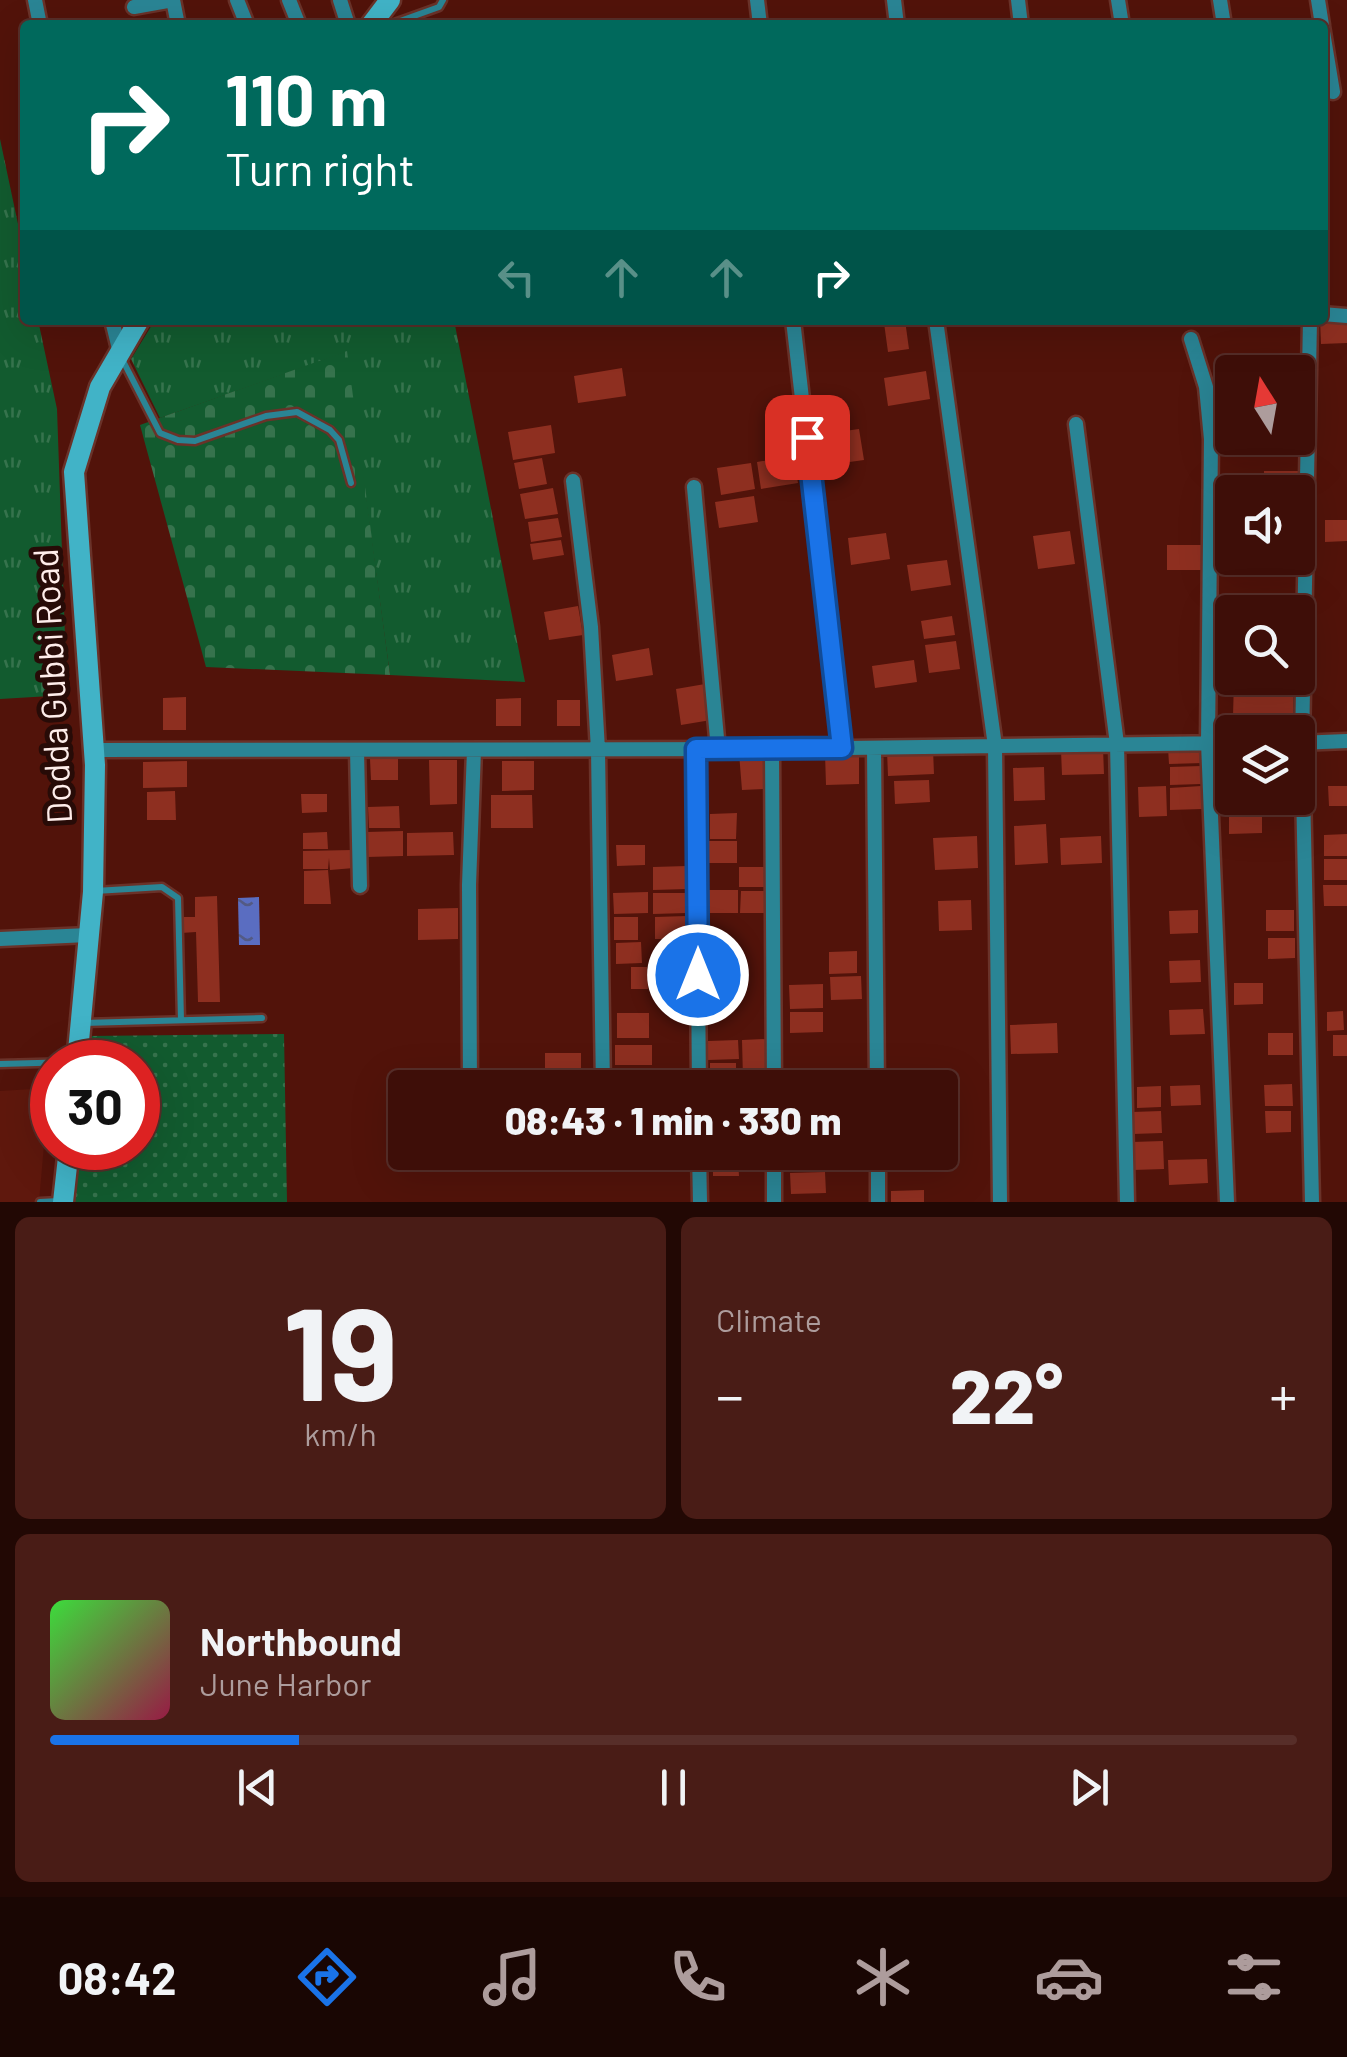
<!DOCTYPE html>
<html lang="en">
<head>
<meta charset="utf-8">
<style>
  body { margin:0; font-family:Barlow,sans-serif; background:#491c16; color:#f1f3f6; height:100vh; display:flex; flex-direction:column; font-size:38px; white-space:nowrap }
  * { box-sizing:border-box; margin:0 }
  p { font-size:32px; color:#ad9c9c }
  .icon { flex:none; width:55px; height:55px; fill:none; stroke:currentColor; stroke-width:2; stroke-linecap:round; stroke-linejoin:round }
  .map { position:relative; height:1202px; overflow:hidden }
  .drawer { display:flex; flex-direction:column; gap:15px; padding:15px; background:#220804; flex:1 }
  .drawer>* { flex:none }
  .banner { position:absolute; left:20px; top:20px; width:1308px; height:305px; border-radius:10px; box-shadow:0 10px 40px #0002,0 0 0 2px #572e29; background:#00695c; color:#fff; overflow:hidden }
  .needle { width:65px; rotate:349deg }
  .controls { position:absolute; left:1215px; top:355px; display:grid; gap:20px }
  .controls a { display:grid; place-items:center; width:100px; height:100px; border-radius:10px; background:#3e0e08; box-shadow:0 10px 40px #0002,0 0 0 2px #572e29; font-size:50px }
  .speed { position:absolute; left:30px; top:1040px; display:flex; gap:20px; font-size:50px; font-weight:700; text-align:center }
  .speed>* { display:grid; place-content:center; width:130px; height:130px; border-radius:50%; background:#3e0e08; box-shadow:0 10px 40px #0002,0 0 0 2px #572e29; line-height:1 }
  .speed .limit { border:15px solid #d22; background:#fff; color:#111 }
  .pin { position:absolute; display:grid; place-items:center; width:85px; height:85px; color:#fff; margin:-42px; border-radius:20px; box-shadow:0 5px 15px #0006 }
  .me { position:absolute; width:110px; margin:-55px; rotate:0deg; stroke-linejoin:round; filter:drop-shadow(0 0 8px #0008) }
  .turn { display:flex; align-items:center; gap:35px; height:210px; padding:0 40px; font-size:45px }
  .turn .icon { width:130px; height:130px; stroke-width:2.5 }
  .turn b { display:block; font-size:70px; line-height:85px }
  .lanes { display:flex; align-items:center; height:95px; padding:0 40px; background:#0003; justify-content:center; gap:50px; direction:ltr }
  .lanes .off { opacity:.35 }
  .big { font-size:75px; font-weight:800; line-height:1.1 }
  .drawer .tile { flex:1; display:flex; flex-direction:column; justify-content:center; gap:15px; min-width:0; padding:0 35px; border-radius:15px; background:#491c16 }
  .drawer .dial { align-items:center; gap:0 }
  .dial b { font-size:130px; line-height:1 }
  .song { display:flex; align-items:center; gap:30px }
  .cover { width:120px; height:120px; border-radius:15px; background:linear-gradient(135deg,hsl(120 70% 55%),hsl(340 70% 35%)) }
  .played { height:10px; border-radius:5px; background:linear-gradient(90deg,#1a73e8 20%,#572e29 20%) }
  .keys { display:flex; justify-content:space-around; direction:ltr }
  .heat { display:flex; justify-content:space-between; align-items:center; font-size:55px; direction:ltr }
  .drawer .tiles { flex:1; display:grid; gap:15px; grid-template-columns:1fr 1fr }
  .tile:last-child { grid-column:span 2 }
  .trip { position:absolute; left:388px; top:1070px; width:570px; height:100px; border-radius:10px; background:#3e0e08; box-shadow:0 10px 40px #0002,0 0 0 2px #572e29; font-weight:800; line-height:100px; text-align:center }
  .tab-bar { display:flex; height:160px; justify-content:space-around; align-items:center; background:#190603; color:#ad9c9c }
  .tab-bar .icon { width:70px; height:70px }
  .tab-bar .selected { color:#1a73e8 }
  .tab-bar b { font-size:45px; color:#f1f3f6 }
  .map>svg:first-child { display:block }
  .built { fill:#5f180d }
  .grass { fill:url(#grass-tufts) }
  .cemetery { fill:url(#cemetery-stones) }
  .park { fill:url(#park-dots) }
  .water { fill:url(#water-ripples) }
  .building { fill:#8e2f20 }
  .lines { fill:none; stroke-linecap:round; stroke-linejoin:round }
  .service-casing { stroke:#6a3229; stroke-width:11 }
  .minor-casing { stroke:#6a3229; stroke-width:19 }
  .secondary-casing { stroke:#6a3229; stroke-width:25 }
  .service { stroke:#2a8595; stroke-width:6 }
  .minor { stroke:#2a8595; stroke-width:14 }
  .secondary { stroke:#41b3c7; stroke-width:20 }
  .route-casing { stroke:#114b97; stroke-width:25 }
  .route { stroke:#1a73e8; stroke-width:18 }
  .labels { text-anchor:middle; stroke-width:10; stroke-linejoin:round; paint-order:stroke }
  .street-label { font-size:35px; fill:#feedea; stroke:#270b07 }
</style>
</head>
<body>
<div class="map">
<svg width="1347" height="1202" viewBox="0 0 1347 1202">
  <defs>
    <pattern id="grass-tufts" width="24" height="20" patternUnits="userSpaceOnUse" patternTransform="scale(2.5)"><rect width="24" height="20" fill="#125b2f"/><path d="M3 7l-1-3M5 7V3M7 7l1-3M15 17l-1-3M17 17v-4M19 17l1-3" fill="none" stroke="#36734d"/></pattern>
    <pattern id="cemetery-stones" width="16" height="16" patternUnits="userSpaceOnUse" patternTransform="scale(2.5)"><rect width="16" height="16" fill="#125b2f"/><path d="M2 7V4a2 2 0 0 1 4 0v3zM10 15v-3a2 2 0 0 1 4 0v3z" fill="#36734d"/></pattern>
    <pattern id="park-dots" width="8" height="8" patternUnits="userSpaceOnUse" patternTransform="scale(2.5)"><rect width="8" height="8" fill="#125b2f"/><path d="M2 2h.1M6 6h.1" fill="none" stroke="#36734d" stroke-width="1.8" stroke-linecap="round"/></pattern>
    <pattern id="water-ripples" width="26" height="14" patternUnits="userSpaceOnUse" patternTransform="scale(2.5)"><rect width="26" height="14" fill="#5a6dc1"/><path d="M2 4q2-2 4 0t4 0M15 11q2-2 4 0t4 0" fill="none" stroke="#535a84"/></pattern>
  </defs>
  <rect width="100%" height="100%" fill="#52130a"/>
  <path class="built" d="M49,1088L39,1202H0V1091Z"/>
  <path class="grass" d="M0,139L25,257V320H38L57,409L67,695L0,699Z
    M155,320H454L525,682L390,675L346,352L160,418L131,359Z"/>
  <path class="cemetery" d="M347,351L390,675L206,667L140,425Z"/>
  <path class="park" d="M284,1034L287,1202H68L74,1148H138V1062H84L88,1036Z"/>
  <path class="water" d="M259,897L260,945H239L238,898Z"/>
  <path class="building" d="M1347,319V343L1321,344L1320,320Z
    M905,320L909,349L888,352L884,323Z
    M622,368L626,396L578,403L574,376Z
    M926,371L930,399L888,406L884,378Z
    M551,425L555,453L513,460L508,432Z
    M859,429L864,460L835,464L830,433Z
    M793,456L798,483L761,489L757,462Z
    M542,458L547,484L519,489L514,463Z
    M751,463L755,489L721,495L717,468Z
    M1264,471H1298V492H1264Z
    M553,488L558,514L525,519L520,494Z
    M754,496L758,522L719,528L715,502Z
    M558,518L562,537L531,542L528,522Z
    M1325,520H1347V541L1325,542Z
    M1227,521H1232V544H1228Z
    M1070,531L1075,564L1038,569L1033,536Z
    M886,533L890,559L851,565L848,538Z
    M561,540L564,555L533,560L530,544Z
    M1167,545H1203V570H1167Z
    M1264,558H1299V569H1264Z
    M947,560L951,585L911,591L907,565Z
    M578,606L583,635L549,640L544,612Z
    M952,616L955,635L924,639L921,621Z
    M956,641L960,669L929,673L925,645Z
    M649,648L653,675L616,681L612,655Z
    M914,660L917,682L875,688L872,666Z
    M1234,678H1294L1293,718L1233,717Z
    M705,684L711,720L681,725L676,689Z
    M186,697V730H163V698Z
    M521,698V726H496V699Z
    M557,700H580V726H557Z
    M1203,747V763L1169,764L1168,748Z
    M1103,748L1104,774L1062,775L1061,750Z
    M933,749L934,774L888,776L887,751Z
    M768,752L767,789L742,790L739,753Z
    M859,753V784L826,785L825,754Z
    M398,758V780H371L370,759Z
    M429,760H457V804L430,805Z
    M187,761V787L143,788V762Z
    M502,761H534V790L502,791Z
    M1201,766V784L1170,785V767Z
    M1044,767L1045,800L1014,801L1013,768Z
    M929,780L930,802L895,804L894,781Z
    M1166,786L1167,816L1139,817L1138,787Z
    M1201,786L1202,809L1170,810V788Z
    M1328,786H1347V806H1329Z
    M175,791L176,820H147V792Z
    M301,794H327V812L302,813Z
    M491,795H532L533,828H491Z
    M399,806L400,828H369L368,807Z
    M1262,809V833L1229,834V810Z
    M737,813L736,839H710V814Z
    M1046,824L1048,863L1015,865L1014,826Z
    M403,831V856L367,857V832Z
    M327,832L328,849H303V833Z
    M453,832L454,855L407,856V833Z
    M1347,834V856H1324V835Z
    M977,836L978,868L935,870L933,838Z
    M1101,836L1102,863L1061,865L1060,838Z
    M707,841H737V863H707Z
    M616,845H645V865L617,866Z
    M352,850L354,868L330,870L329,858L328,869H303V851Z
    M1324,859H1347V880H1324Z
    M687,866V889L653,890V867Z
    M739,867H766V887H739Z
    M328,870L331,904H304V871Z
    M1323,885H1347V906H1324Z
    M708,890H738V913H707Z
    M741,891H767V913H740Z
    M648,892V913L614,914L613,893Z
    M653,893H687V913L653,914Z
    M217,896L220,1002H198L196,932L181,933V917H195V897Z
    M971,900L972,930L939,931L938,901Z
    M458,908V939L418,940V909Z
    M1198,910V933L1170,934L1169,911Z
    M1266,910H1294V931H1266Z
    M687,916V939H655V917Z
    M614,917H638V940H614Z
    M1268,938H1295V958L1268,959Z
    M641,942L642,963L616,964V943Z
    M857,951V973L829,974V952Z
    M1200,960L1201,982L1170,983L1169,961Z
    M631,967H647L648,989H631Z
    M861,976L862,999L831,1000L830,977Z
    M1234,983H1263V1004L1234,1005Z
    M823,984V1008L790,1009L789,985Z
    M1203,1009L1205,1034L1170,1035L1169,1010Z
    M1343,1011L1344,1030L1327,1031V1012Z
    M790,1012H823V1032L790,1033Z
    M617,1013H649V1038H617Z
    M1057,1023L1058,1053L1011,1054L1010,1025Z
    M1268,1033H1293V1055H1268Z
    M1333,1035H1347V1056H1333Z
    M767,1039L768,1079H743L742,1040Z
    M738,1040L739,1059L708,1060V1041Z
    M615,1045H652V1065H615Z
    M545,1053H581V1088H545Z
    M710,1063H736V1082H710Z
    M454,1068V1088H420V1069Z
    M618,1070H652V1088H618Z
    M1292,1084L1293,1106H1265L1264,1085Z
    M1200,1085L1201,1105L1171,1106L1170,1086Z
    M1161,1086V1107L1137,1108V1087Z
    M1161,1111L1162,1133L1133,1134L1132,1112Z
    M1265,1111H1291V1132L1266,1133Z
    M1163,1141L1164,1169L1133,1170L1132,1142Z
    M792,1152H826V1169L792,1170Z
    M738,1158L739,1176H713V1159Z
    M1207,1159L1208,1183L1169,1185L1168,1160Z
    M825,1172L826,1193L791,1194L790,1173Z
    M924,1190V1202H891V1191Z"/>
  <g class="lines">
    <defs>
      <path id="service" d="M389,25L439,7L443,0
        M121,357L160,433L178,440L195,441L266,416L297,412L330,430L339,440L351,483
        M95,891L162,887L178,898L181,1020
        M83,1023L262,1018
        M0,1064L74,1062
        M40,1202L59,1201"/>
      <path id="minor" d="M35,0L40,25
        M173,0L178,25
        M237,0L247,25
        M289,0L299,25
        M340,0L348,25
        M757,0L760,25
        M894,0L897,25
        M1018,0L1021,25
        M1118,0L1122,25
        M1220,0L1224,25
        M1318,0L1322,25
        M134,7L173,0
        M1322,26L1333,92
        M1322,314L1347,316
        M112,320L120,353
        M793,320L842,748
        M936,320L995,746L1000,1202
        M1310,320L1302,743L1312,1202
        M1191,339L1206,387L1211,439L1208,743L1227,1202
        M1076,424L1117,744L1127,1202
        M573,481L591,627L598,750L603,1088
        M694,487L718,749
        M1298,743L1347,741
        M874,748L877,1088
        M696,749L699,1088
        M772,749L774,1088
        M94,750L772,749L1232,743
        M357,750L360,886
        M0,939L88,935
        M470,1088L469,885L474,750
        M699,1152L700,1202
        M774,1152V1202
        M878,1152V1202"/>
      <path id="secondary" d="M371,25L390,0
        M77,1062L93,892L95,765L74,472L100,387L139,320
        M63,1202L69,1148"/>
    </defs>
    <use href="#service" class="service-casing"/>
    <use href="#minor" class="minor-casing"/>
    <use href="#secondary" class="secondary-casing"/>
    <use href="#service" class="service"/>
    <use href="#minor" class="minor"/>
    <use href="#secondary" class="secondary"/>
  </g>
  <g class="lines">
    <defs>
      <path id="route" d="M698,975L696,749L842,748L807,437"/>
    </defs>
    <use href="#route" class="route-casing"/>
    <use href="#route" class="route"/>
  </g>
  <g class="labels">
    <g class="street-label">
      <text transform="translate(53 686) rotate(-93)" y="12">Dodda Gubbi Road</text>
    </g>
  </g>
</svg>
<div class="controls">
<a><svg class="needle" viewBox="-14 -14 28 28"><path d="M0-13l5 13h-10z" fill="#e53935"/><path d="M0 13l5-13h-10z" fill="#ad9c9c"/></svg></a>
<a><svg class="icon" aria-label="sound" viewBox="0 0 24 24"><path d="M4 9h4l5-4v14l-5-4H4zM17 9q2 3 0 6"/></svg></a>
<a><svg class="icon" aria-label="search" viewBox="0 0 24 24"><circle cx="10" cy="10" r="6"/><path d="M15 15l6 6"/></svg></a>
<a><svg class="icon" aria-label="layers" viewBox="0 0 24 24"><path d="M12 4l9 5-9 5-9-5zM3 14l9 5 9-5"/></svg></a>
</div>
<div class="speed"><div class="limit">30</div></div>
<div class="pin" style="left:807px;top:437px;background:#d93025"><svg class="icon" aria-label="arrive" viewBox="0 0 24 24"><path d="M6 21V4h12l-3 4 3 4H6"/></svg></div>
<svg class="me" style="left:698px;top:975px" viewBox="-20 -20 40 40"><circle r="17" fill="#1a73e8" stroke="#fff" stroke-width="3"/><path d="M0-11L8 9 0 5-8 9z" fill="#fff"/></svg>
<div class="trip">08:43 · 1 min · 330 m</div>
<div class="banner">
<div class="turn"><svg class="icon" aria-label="right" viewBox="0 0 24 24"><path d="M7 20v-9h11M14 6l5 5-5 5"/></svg><div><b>110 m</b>Turn right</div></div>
<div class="lanes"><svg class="icon off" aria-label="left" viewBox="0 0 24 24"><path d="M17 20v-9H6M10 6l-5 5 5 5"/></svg><svg class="icon off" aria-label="ahead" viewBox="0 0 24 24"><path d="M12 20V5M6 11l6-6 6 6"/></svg><svg class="icon off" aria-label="ahead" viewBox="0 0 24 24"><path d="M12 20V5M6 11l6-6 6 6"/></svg><svg class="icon" aria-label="right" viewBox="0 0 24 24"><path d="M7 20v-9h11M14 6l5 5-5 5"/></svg></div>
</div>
</div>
<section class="drawer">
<div class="tiles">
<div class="tile dial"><b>19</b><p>km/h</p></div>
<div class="tile"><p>Climate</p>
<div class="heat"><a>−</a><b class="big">22°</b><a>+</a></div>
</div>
<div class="tile">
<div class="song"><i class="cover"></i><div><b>Northbound</b><p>June Harbor</p></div></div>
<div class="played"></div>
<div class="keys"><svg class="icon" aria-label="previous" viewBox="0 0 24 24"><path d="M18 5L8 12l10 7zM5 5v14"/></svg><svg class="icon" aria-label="pause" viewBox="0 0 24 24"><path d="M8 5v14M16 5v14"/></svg><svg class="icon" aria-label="next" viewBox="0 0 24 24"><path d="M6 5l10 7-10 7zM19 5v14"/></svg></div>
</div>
</div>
</section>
<nav class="tab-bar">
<b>08:42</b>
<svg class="icon selected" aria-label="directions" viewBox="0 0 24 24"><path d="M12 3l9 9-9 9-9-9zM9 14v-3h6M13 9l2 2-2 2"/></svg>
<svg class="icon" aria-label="music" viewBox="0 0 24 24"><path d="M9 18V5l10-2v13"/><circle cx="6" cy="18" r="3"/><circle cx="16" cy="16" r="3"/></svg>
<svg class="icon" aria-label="phone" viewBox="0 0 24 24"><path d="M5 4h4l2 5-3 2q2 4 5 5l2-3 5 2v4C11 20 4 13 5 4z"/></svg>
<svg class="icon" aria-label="climate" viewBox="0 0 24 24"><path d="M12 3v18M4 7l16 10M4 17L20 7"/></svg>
<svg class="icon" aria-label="car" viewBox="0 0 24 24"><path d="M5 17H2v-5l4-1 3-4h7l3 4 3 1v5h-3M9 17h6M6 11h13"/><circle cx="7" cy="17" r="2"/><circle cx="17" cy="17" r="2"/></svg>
<svg class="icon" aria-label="filters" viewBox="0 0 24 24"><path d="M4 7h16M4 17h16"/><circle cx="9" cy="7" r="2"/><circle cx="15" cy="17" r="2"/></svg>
</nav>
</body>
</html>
